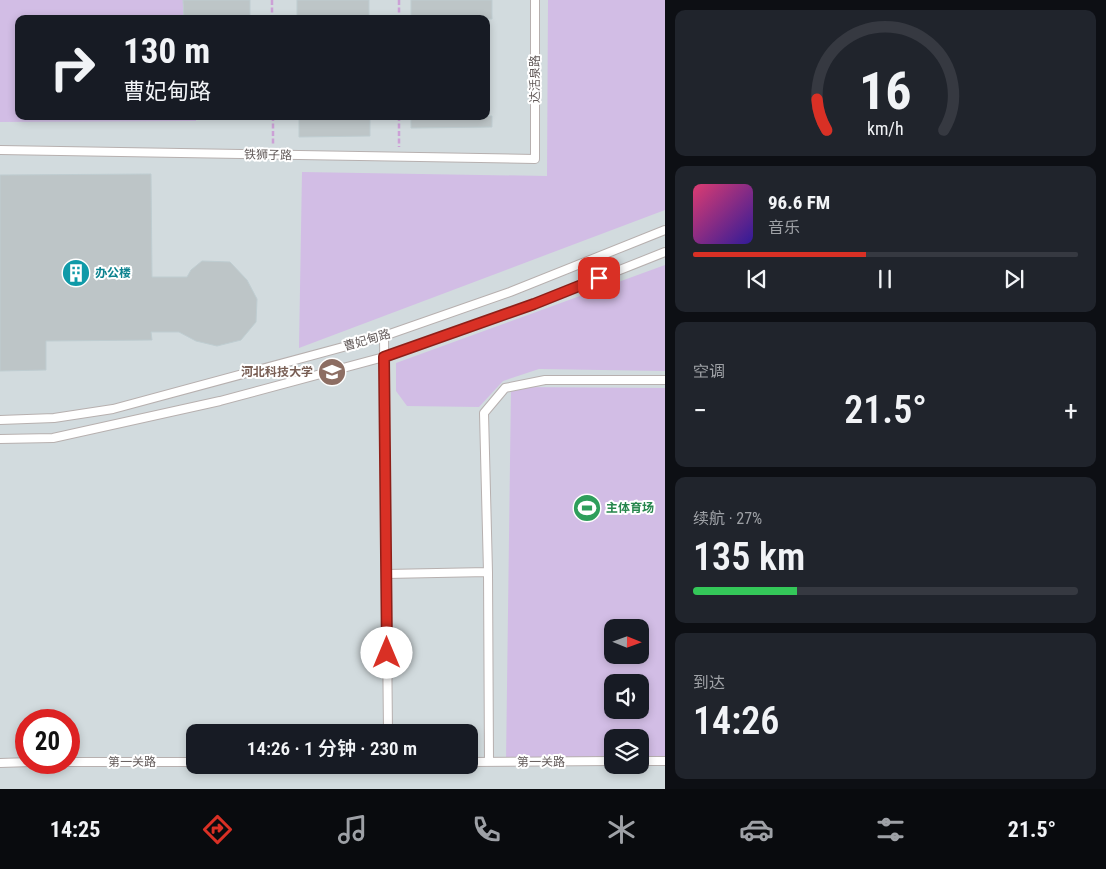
<!DOCTYPE html>
<html lang="zh">
<head>
<meta charset="utf-8">
<style>
  body { margin:0; font-family:"Roboto Condensed","Noto Sans SC",sans-serif; background:#20242c; color:#f1f3f6; height:100vh; display:flex; flex-direction:column; font-size:19px; white-space:nowrap }
  * { box-sizing:border-box; margin:0 }
  p { font-size:16px; color:#9ea1a6 }
  .icon { flex:none; width:28px; height:28px; fill:none; stroke:currentColor; stroke-width:2; stroke-linecap:round; stroke-linejoin:round }
  .map { position:relative; flex:1; overflow:hidden }
  .panel { display:flex; flex-direction:column; gap:10px; padding:10px; background:#0d0f14; width:441px }
  .panel>* { flex:none }
  .top-card { position:absolute; left:15px; top:15px; width:475px; height:105px; border-radius:10px; box-shadow:0 2px 8px #0003; background:#171b24; color:#f1f3f6; overflow:hidden }
  .needle { width:32px; rotate:91deg }
  .tools { position:absolute; left:604px; top:619px; display:grid; gap:10px }
  .tools a { display:grid; place-items:center; width:45px; height:45px; border-radius:10px; background:#171b24; box-shadow:0 2px 8px #0003; font-size:25px }
  .speed { position:absolute; left:15px; top:709px; display:flex; gap:10px; font-size:25px; font-weight:700; text-align:center }
  .speed>* { display:grid; place-content:center; width:65px; height:65px; border-radius:50%; background:#171b24; box-shadow:0 2px 8px #0003; line-height:1 }
  .speed .limit { border:8px solid #d22; background:#fff; color:#111 }
  .pin { position:absolute; display:grid; place-items:center; width:42px; height:42px; color:#fff; margin:-21px; border-radius:10px; box-shadow:0 2px 8px #0006 }
  .me { position:absolute; width:55px; margin:-28px; rotate:0deg; stroke-linejoin:round; filter:drop-shadow(0 0 4px #0008) }
  .turn { display:flex; align-items:center; gap:18px; height:105px; padding:0 25px; font-size:22px }
  .turn .icon { width:65px; height:65px; stroke-width:2.5 }
  .turn b { display:block; font-size:35px; line-height:42px }
  .big { font-size:38px; font-weight:600; line-height:1.1 }
  .panel .widget { flex:1; display:flex; flex-direction:column; justify-content:center; gap:8px; min-width:0; padding:0 18px; border-radius:10px; background:#20242c }
  .panel .dial { align-items:center; gap:0 }
  .dial svg { height:130px; overflow:visible; fill:none; stroke:#363941; stroke-width:7; stroke-linecap:round; text-anchor:middle }
  .dial text { fill:#f1f3f6; stroke:none }
  .song { display:flex; align-items:center; gap:15px }
  .cover { width:60px; height:60px; border-radius:8px; background:linear-gradient(135deg,hsl(340 70% 55%),hsl(250 70% 35%)) }
  .played { height:5px; border-radius:2px; background:linear-gradient(90deg,#d93025 45%,#363941 45%) }
  .keys { display:flex; justify-content:space-around; direction:ltr }
  .heat { display:flex; justify-content:space-between; align-items:center; font-size:28px; direction:ltr }
  .charge { height:8px; border-radius:4px; background:linear-gradient(90deg,#34c759 27%,#363941 0) }
  .trip { position:absolute; left:186px; top:724px; width:292px; height:50px; border-radius:10px; background:#171b24; box-shadow:0 2px 8px #0003; font-weight:600; line-height:50px; text-align:center }
  .tab-bar { display:flex; height:80px; justify-content:space-around; align-items:center; background:#090b0e; color:#9ea1a6 }
  .tab-bar .icon { width:35px; height:35px }
  .tab-bar .current { color:#d93025 }
  .tab-bar b { font-size:22px; color:#f1f3f6 }
  main { display:flex; flex:1; min-height:0 }
  .map>svg:first-child { display:block }
  .education { fill:#d2dbde; fill-rule:evenodd }
  .green { fill:#d2bde5; fill-rule:evenodd }
  .building { fill:#bdc5c7; stroke:#bfcdd1 }
  .lines { fill:none; stroke-linecap:round; stroke-linejoin:round }
  .lane-casing { stroke:#b7b0af; stroke-width:10 }
  .path { stroke:#cca0d6; stroke-width:2.5; stroke-dasharray:5 2.5; stroke-linecap:butt }
  .lane { stroke:#fff; stroke-width:8 }
  .route-casing { stroke:#8d1f18; stroke-width:12 }
  .route { stroke:#d93025; stroke-width:9 }
  .labels { text-anchor:middle; stroke-width:4; stroke-linejoin:round; paint-order:stroke }
  .street-label { font-size:12px; fill:#625a59; stroke:#fff }
  .culture-label { font-size:12px; font-weight:bold; fill:#0d838f; stroke:#fff; text-anchor:start }
  .education-label { font-size:12px; font-weight:bold; fill:#785e54; stroke:#fff; text-anchor:end }
  .leisure-label { font-size:12px; font-weight:bold; fill:#27864d; stroke:#fff; text-anchor:start }
</style>
</head>
<body>
<main>
<div class="map">
<svg width="665" height="789" viewBox="0 0 665 789">
  <rect width="100%" height="100%" fill="#e1e9ec"/>
  <path class="education" d="M0,0H665V789H0ZM19,19H486V116H19ZM612,628H640V655H612ZM612,682H640V710H612ZM26,720H69V762H26ZM195,732H470V765H195ZM612,738H640V765H612Z"/>
  <path class="green" d="M0,0H183L184,19H19V116H196V121L0,122Z
    M548,0H665V210L299,348L302,172L547,176Z
    M665,265V371L539,369L503,381L479,407L407,406L396,391V363Z
    M511,387L665,388V761H640V738H612V761L506,762ZM612,628H640V655H612ZM612,682H640V710H612Z"/>
  <path class="building" d="M183,0H250V19H184Z
    M297,0H369V19H297Z
    M411,0H492V19H411Z
    M299,116H370V136L299,137Z
    M411,116H492V127L411,128Z
    M151,174L152,277H187L191,270L202,261L230,262L247,280L257,299L256,322L241,340L217,346L196,341L179,332H151L152,340L46,341V370L0,371V175Z"/>
  <g class="lines">
    <defs>
      <path id="lane" d="M0,150L535,159V0
        M384,336L388,732
        M0,420L54,418L113,409L384,336L510,292L665,230
        M0,439L53,438L220,401L384,357L534,304L665,252
        M386,574L488,572
        M640,761H665
        M69,762H195
        M470,762L612,761
        M489,762L488,572L484,413L505,388L545,380H665
        M0,763L31,762"/>
    </defs>
    <use href="#lane" class="lane-casing"/>
    <path class="path" d="M272,0V19
      M399,0V19
      M273,116V145
      M399,116V147"/>
    <use href="#lane" class="lane"/>
  </g>
  <g class="lines">
    <defs>
      <path id="route" d="M387,653L384,357L534,304L599,278"/>
    </defs>
    <use href="#route" class="route-casing"/>
    <use href="#route" class="route"/>
  </g>
  <defs>
    <symbol id="building-disc" viewBox="-11 -11 22 22"><circle r="9.5" fill="#0f9aa8" stroke="#fff"/><path d="M-4-6H4V6H1V3H-1V6H-4ZM-2.5-4.3h1.7v1.8h-1.7ZM.8-4.3h1.7v1.8H.8ZM-2.5-1h1.7V.8h-1.7ZM.8-1h1.7V.8H.8Z" fill="#fff"/></symbol>
    <symbol id="university-disc" viewBox="-11 -11 22 22"><circle r="9.5" fill="#8d6e63" stroke="#fff"/><path d="M0-5L7-2L0 1L-7-2ZM-4 1L0 2.5L4 1V4Q0 6-4 4Z" fill="#fff"/></symbol>
    <symbol id="stadium-disc" viewBox="-11 -11 22 22"><circle r="9.5" fill="#2e9e5b" stroke="#fff"/><path d="M0-5a6.5 5 0 1 0 0 10a6.5 5 0 1 0 0-10ZM-3.5-1.8h7v3.6h-7Z" fill="#fff"/></symbol>
  </defs>
  <g fill-rule="evenodd">
    <use href="#building-disc" x="60" y="257" width="32" height="32"/>
    <use href="#university-disc" x="316" y="356" width="32" height="32"/>
    <use href="#stadium-disc" x="571" y="492" width="32" height="32"/>
  </g>
  <g class="labels">
    <g class="street-label">
      <text transform="translate(535 79) rotate(-90)" y="4">达活泉路</text>
      <text transform="translate(268 155) rotate(1)" y="4">铁狮子路</text>
      <text transform="translate(367 340) rotate(-16)" y="4">曹妃甸路</text>
      <text x="132" y="766">第一关路</text>
      <text x="541" y="766">第一关路</text>
    </g>
    <g class="culture-label">
      <text x="95" y="277">办公楼</text>
    </g>
    <g class="education-label">
      <text x="313" y="376">河北科技大学</text>
    </g>
    <g class="leisure-label">
      <text x="606" y="512">主体育场</text>
    </g>
  </g>
</svg>
<div class="tools">
<a><svg class="needle" viewBox="-14 -14 28 28"><path d="M0-13l5 13h-10z" fill="#e53935"/><path d="M0 13l5-13h-10z" fill="#9ea1a6"/></svg></a>
<a><svg class="icon" aria-label="sound" viewBox="0 0 24 24"><path d="M4 9h4l5-4v14l-5-4H4zM17 9q2 3 0 6"/></svg></a>
<a><svg class="icon" aria-label="layers" viewBox="0 0 24 24"><path d="M12 4l9 5-9 5-9-5zM3 14l9 5 9-5"/></svg></a>
</div>
<div class="speed"><div class="limit">20</div></div>
<div class="pin" style="left:599px;top:278px;background:#d93025"><svg class="icon" aria-label="arrive" viewBox="0 0 24 24"><path d="M6 21V4h12l-3 4 3 4H6"/></svg></div>
<svg class="me" style="left:387px;top:653px" viewBox="-20 -20 40 40"><circle r="19" fill="#fff"/><path d="M0-13L10 11 0 6-10 11z" fill="#d93025"/></svg>
<div class="trip">14:26 · 1 分钟 · 230 m</div>
<div class="top-card">
<div class="turn"><svg class="icon" aria-label="right" viewBox="0 0 24 24"><path d="M7 20v-9h11M14 6l5 5-5 5"/></svg><div><b>130 m</b>曹妃甸路</div></div>
</div>
</div>
<section class="panel">
<div class="widget dial"><svg viewBox="0 0 100 80">
<path d="M14 69A42 42 0 1 1 86 69"/>
<path d="M14 69A42 42 0 0 1 8 50" stroke="#d93025"/>
<text x="50" y="56" font-size="32" font-weight="700">16</text>
<text x="50" y="72" font-size="11">km/h</text>
</svg></div>
<div class="widget">
<div class="song"><i class="cover"></i><div><b>96.6 FM</b><p>音乐</p></div></div>
<div class="played"></div>
<div class="keys"><svg class="icon" aria-label="previous" viewBox="0 0 24 24"><path d="M18 5L8 12l10 7zM5 5v14"/></svg><svg class="icon" aria-label="pause" viewBox="0 0 24 24"><path d="M8 5v14M16 5v14"/></svg><svg class="icon" aria-label="next" viewBox="0 0 24 24"><path d="M6 5l10 7-10 7zM19 5v14"/></svg></div>
</div>
<div class="widget"><p>空调</p>
<div class="heat"><a>−</a><b class="big">21.5°</b><a>+</a></div>
</div>
<div class="widget"><p>续航 · 27%</p><b class="big">135 km</b><div class="charge"></div></div>
<div class="widget"><p>到达</p><b class="big">14:26</b></div>
</section>
</main>
<nav class="tab-bar">
<b>14:25</b>
<svg class="icon current" aria-label="directions" viewBox="0 0 24 24"><path d="M12 3l9 9-9 9-9-9zM9 14v-3h6M13 9l2 2-2 2"/></svg>
<svg class="icon" aria-label="music" viewBox="0 0 24 24"><path d="M9 18V5l10-2v13"/><circle cx="6" cy="18" r="3"/><circle cx="16" cy="16" r="3"/></svg>
<svg class="icon" aria-label="phone" viewBox="0 0 24 24"><path d="M5 4h4l2 5-3 2q2 4 5 5l2-3 5 2v4C11 20 4 13 5 4z"/></svg>
<svg class="icon" aria-label="climate" viewBox="0 0 24 24"><path d="M12 3v18M4 7l16 10M4 17L20 7"/></svg>
<svg class="icon" aria-label="car" viewBox="0 0 24 24"><path d="M5 17H2v-5l4-1 3-4h7l3 4 3 1v5h-3M9 17h6M6 11h13"/><circle cx="7" cy="17" r="2"/><circle cx="17" cy="17" r="2"/></svg>
<svg class="icon" aria-label="filters" viewBox="0 0 24 24"><path d="M4 7h16M4 17h16"/><circle cx="9" cy="7" r="2"/><circle cx="15" cy="17" r="2"/></svg>
<b>21.5°</b>
</nav>
</body>
</html>
